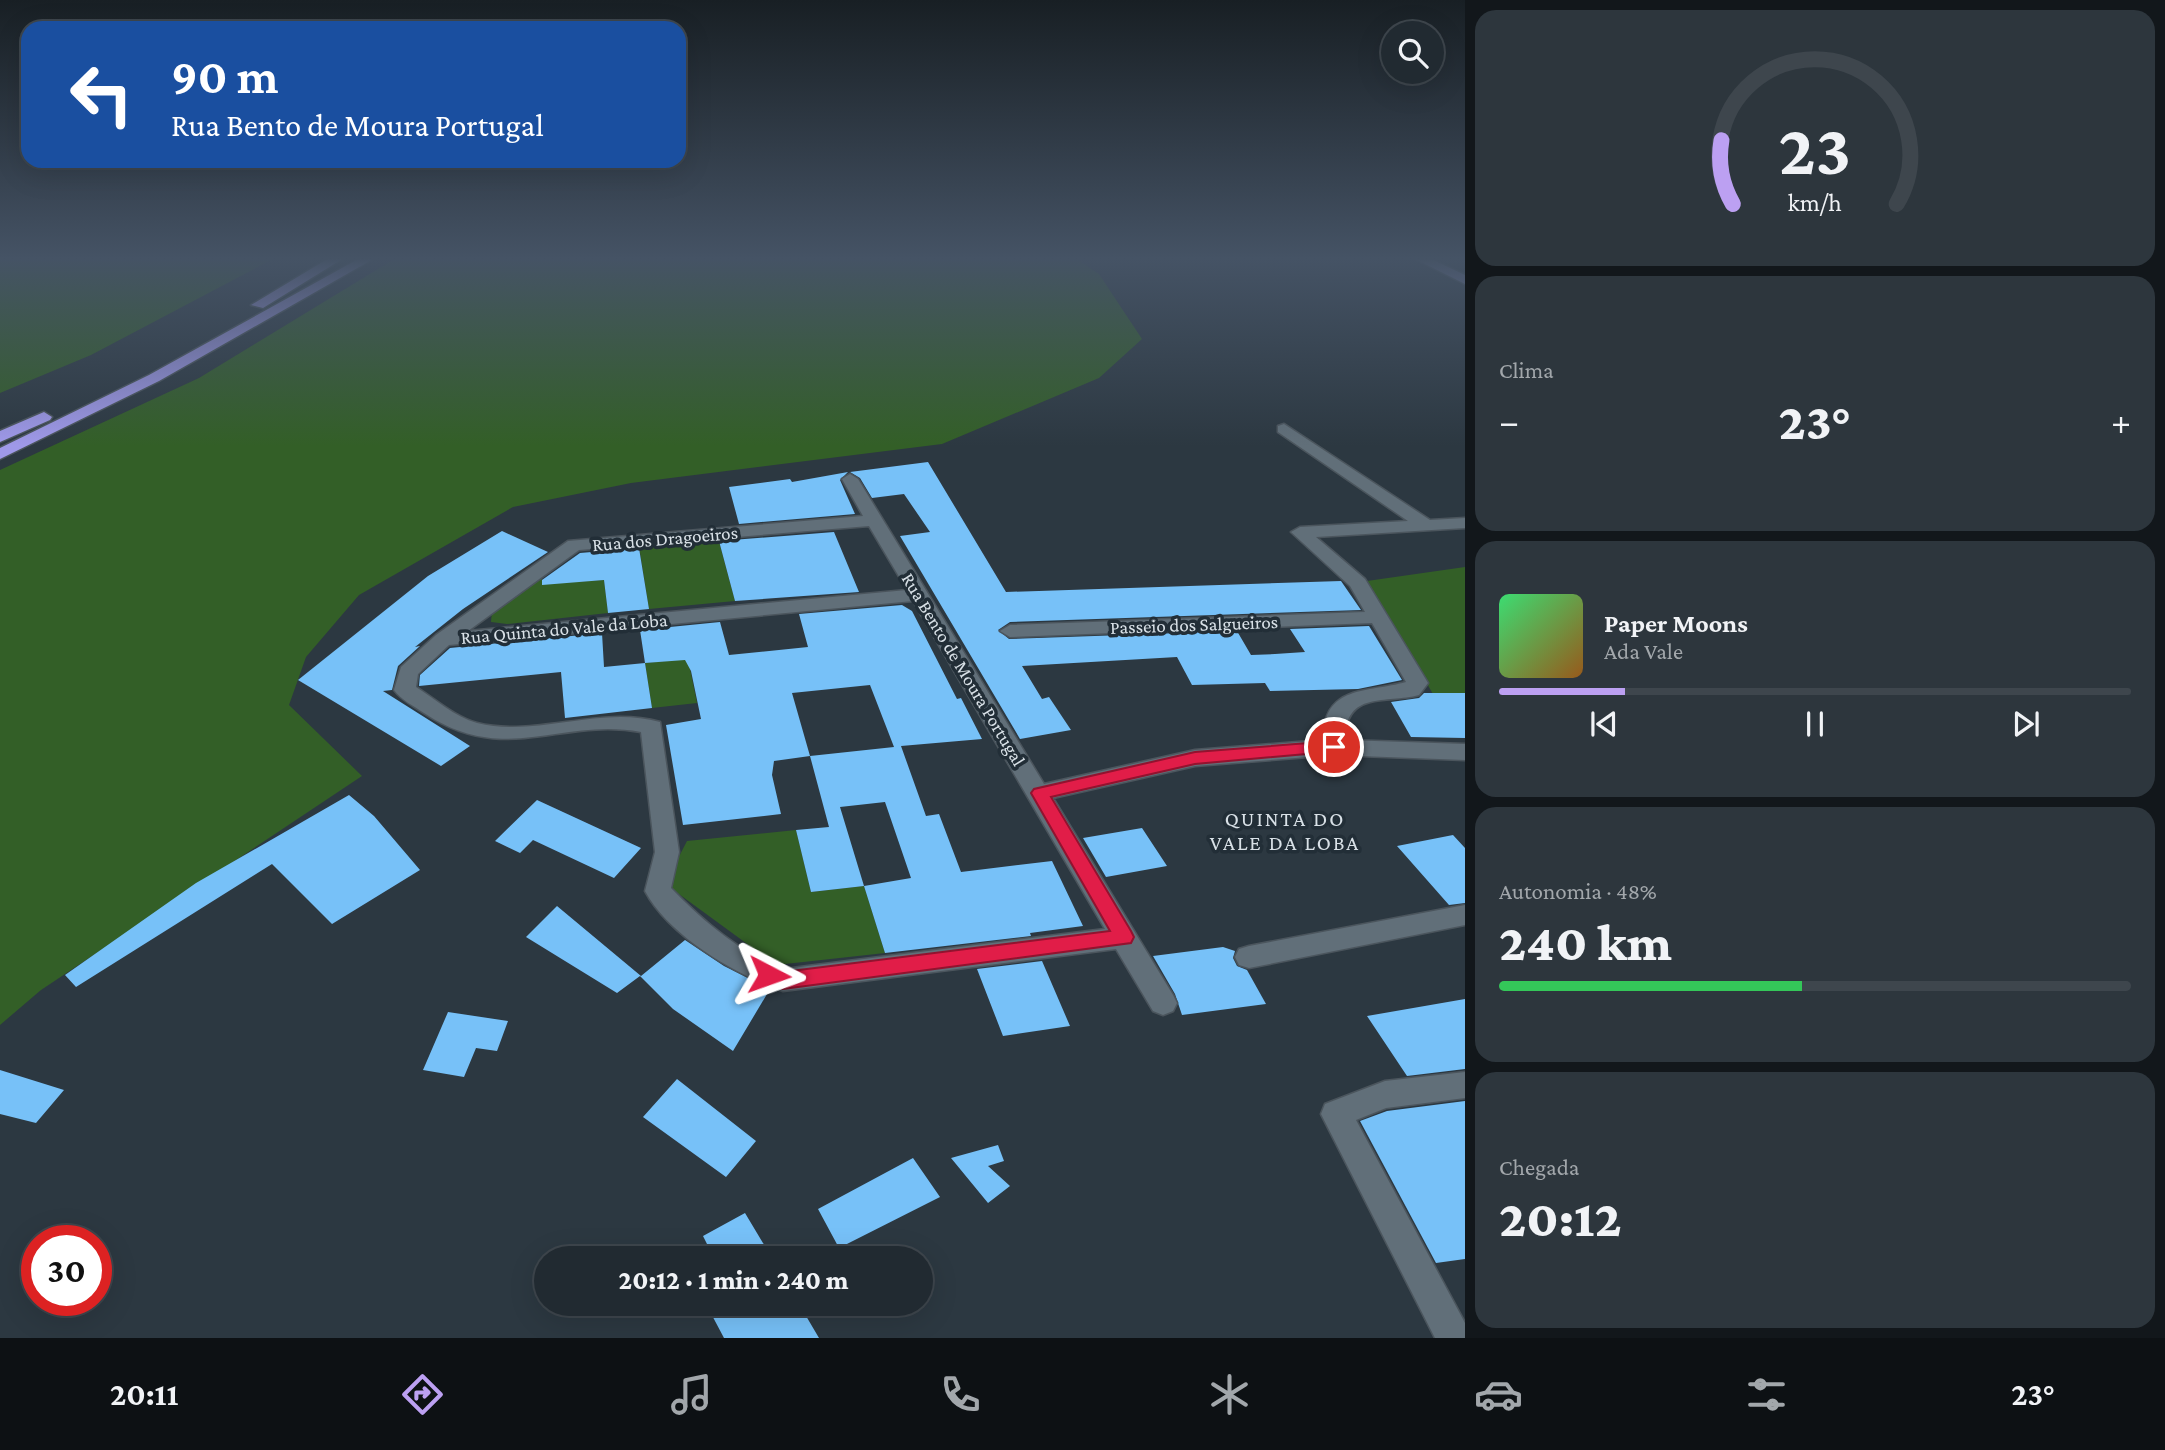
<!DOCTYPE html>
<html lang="pt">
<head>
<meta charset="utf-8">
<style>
  body { margin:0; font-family:"Crimson Pro",serif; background:#2d363d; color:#f1f3f6; height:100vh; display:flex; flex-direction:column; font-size:26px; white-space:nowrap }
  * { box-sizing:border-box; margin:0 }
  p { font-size:23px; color:#a2a7ab }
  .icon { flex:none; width:38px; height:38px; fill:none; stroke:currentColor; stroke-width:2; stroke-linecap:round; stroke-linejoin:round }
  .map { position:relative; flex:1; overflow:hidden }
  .side { display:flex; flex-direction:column; gap:10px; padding:10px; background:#12171b; width:700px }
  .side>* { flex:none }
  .hud { position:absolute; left:21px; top:21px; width:665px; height:147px; border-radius:21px; box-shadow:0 7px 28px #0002,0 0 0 2px #3e464d; background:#1a4fa0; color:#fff; overflow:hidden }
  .controls { position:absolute; left:1381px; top:21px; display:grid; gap:14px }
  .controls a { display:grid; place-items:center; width:63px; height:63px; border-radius:50%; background:#212a31; box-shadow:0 7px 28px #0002,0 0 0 2px #3e464d; font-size:35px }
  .speed { position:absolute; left:21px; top:1225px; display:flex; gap:14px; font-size:35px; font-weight:700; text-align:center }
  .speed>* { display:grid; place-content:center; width:91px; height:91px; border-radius:50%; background:#212a31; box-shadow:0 7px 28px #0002,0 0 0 2px #3e464d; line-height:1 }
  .speed .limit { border:10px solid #d22; background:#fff; color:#111 }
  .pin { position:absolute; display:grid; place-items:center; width:60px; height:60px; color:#fff; margin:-30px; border:4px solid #fff; border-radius:50%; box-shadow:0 2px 7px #0007 }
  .me { position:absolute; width:77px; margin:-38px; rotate:94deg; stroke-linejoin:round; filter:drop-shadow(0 0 5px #0008) }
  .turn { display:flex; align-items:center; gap:24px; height:147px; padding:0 35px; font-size:32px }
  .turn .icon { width:91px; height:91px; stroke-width:2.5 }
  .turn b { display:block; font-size:49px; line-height:60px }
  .big { font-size:52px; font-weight:800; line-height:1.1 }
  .side .card { flex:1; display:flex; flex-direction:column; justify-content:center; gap:10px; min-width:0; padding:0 24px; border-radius:21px; background:#2d363d }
  .side .dial { align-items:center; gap:0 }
  .dial svg { height:182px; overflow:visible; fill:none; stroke:#3e464d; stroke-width:7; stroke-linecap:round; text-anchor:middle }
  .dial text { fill:#f1f3f6; stroke:none }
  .song { display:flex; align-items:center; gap:21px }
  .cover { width:84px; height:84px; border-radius:10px; background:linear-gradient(135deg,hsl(140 70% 55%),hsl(30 70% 35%)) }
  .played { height:7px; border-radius:4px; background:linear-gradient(90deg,#bca0f2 20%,#3e464d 20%) }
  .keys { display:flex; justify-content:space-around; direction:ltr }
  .heat { display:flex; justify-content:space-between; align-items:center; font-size:38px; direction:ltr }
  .charge { height:10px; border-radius:5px; background:linear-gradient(90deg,#34c759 48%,#3e464d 0) }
  .trip { position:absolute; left:534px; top:1246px; width:399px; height:70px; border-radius:35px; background:#212a31; box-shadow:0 7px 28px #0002,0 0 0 2px #3e464d; font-weight:800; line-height:70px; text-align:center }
  .menu { display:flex; height:112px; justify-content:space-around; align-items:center; background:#0d1114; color:#a2a7ab }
  .menu .icon { width:49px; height:49px }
  .menu .active { color:#bca0f2 }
  .menu b { font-size:32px; color:#f1f3f6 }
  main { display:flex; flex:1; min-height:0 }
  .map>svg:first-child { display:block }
  .green { fill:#335f27 }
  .building { fill:#77c1f8; fill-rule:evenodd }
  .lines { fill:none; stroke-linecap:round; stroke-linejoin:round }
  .minor-casing { stroke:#4b555d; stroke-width:3 }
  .major-casing { stroke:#4b555d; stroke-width:3 }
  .highway-casing { stroke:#4b555d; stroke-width:3 }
  .minor { fill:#616f79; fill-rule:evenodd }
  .major { fill:#8688bc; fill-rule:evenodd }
  .highway { fill:#9f99e9; fill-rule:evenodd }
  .route { fill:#e11d48; stroke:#92132f; stroke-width:2 }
  .labels { text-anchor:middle; stroke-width:7; stroke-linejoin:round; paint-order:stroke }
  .street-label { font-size:19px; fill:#d9e1e7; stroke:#222e37 }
  .neighbourhood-label { font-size:21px; letter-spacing:2px; fill:#d9e1e7; stroke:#222e37 }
</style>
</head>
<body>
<main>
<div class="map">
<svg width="1465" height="1338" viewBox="0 0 1465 1338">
  <rect width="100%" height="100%" fill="#2c3841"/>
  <path class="green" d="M0,258H275L91,355L0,393Z
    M396,258H1075L1099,274L1142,339L1099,378L942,444L631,483L513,507L359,595L306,657L289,705L362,776L41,990L0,1025V470L199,378Z
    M718,538L735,601L649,609L639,546Z
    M1465,567V693L1433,694L1367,581Z
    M542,575V584L604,580L608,613L507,624L491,622L492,610Z
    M688,659L697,703L652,708L645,663Z
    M796,830L811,892L864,886L885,953L776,965L672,889L671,872L687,841Z"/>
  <path class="building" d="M928,462L1006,592L1341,581L1361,610L1010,622L998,630L1009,639L1237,631L1251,655L1275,654L1305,652L1290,629L1369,626L1402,680L1358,689L1270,691L1265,683L1192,685L1177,657L1022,666L1042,699L1049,697L1071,730L1020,739L900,536L930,532L904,494L872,498L860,478L850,472Z
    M848,472L840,480L855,514L739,524L729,487L790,479L792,482Z
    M502,531L548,552L463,609L415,647L420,646L398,666L392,690L383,691L470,746L441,766L298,680L428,576Z
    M834,532L859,592L735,601L719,541Z
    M639,548L649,609L608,613L604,580L542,585V580L580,553Z
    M902,605L912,611L957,699L961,698L982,739L901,746L926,816L939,814L961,872L1052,861L1083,926L1030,933L1031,936L885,953L864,886L811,892L796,830L829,827L810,756L774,761L772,775L781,814L683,825L666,725L701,719L691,671L685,660L645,663L640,630L720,622L729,655L808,647L799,614ZM870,685L894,747L810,756L792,693ZM885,802L911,878L864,886L840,807Z
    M602,633L604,667L645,663L652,708L565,718L561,672L419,686L420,675L450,648Z
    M1424,693H1465V738L1411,737L1391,702L1419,698Z
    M349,795L374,816L420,870L332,924L272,864L76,987L65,975L196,883Z
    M537,800L641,848L614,878L533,840L520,853L495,841Z
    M1142,828L1167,866L1106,877L1083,838Z
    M1453,835L1465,848V903L1449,905L1397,846Z
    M557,906L641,976L685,940L724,966L770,989L733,1051L673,1009L640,976L617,993L526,937Z
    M1223,947L1235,951L1233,958L1237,966L1247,970L1266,1004L1182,1015L1175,994L1153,956Z
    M1042,961L1070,1026L1003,1036L977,969Z
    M1465,999V1069L1407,1076L1367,1016Z
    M448,1012L508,1021L497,1051L476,1048L464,1077L423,1070Z
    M0,1070L64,1090L36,1123L0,1114Z
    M677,1079L756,1141L726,1177L643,1117Z
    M1465,1101V1259L1436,1263L1360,1121L1387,1111Z
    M998,1145L1004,1161L988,1166L1010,1186L988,1203L951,1158Z
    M913,1158L940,1197L839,1248L818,1209Z
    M745,1213L772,1258H714L703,1236Z
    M706,1304H799L819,1338H724Z"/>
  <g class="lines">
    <defs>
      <path id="minor" d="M1284,424L1430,520L1465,518V528L1316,537L1365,579L1428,683L1419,695C1386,704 1345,690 1345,740L1465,744V760L1334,755L1195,766L1053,798L1173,995L1177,1003L1173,1011L1163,1015L1153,1011L1116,949L783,991C736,975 669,936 645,891L655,852L641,732C560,717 506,767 424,713C414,706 401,700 394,690L401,667L436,635L568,541L863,516L842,479L850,474L858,479L1044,784L1195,750L1323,740C1323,684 1368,693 1406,682L1372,623L1010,637L1000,631L1010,625L1365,612L1350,586L1291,532L1300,527L1408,521L1278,432V426ZM869,526L907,590L468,631L579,550ZM913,601L1105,929L784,969C739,952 704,922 671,888L679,852L660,722C599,705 537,738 477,723C455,717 435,699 416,687L418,674L449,645Z
        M1465,905V925L1249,968L1239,965L1235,957L1239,949L1249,946Z
        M1465,1072V1098L1386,1108L1356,1120L1465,1323V1338H1435L1321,1114L1325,1104L1385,1081Z"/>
      <path id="major" d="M1413,258H1429L1465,275V284Z"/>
      <path id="highway" d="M329,258H344L263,308L251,305Z
        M360,258H375L159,381L0,459V448L149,375Z
        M44,412L52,417L50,420L0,442V431Z"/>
    </defs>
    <use href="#minor" class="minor-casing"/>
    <use href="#major" class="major-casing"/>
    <use href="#highway" class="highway-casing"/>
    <use href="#minor" class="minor"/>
    <use href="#major" class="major"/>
    <use href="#highway" class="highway"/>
  </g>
  <linearGradient id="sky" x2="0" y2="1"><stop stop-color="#181f24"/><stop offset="0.58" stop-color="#455365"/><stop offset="1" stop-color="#455365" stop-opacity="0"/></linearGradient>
  <rect width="1465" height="446" fill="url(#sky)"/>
  <path class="route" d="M1334,741L1343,747L1340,751L1195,764L1051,797L1131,931L1134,937L1131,943L783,989L761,982L758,975L761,969L769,967L783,972L1110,931L1031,793L1034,789L1195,752Z"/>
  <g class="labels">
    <g class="street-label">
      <text transform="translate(665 538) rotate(-5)" y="7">Rua dos Dragoeiros</text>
      <text transform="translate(1194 624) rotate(-2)" y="7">Passeio dos Salgueiros</text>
      <text transform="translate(564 628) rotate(-5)" y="7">Rua Quinta do Vale da Loba</text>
      <text transform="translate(964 669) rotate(59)" y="7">Rua Bento de Moura Portugal</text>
    </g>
    <g class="neighbourhood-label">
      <text x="1285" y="826">QUINTA DO<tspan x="1285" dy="24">VALE DA LOBA</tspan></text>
    </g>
  </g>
</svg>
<div class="controls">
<a><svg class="icon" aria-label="search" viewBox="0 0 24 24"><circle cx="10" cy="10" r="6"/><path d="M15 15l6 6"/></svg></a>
</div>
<div class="speed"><div class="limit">30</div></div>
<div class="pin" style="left:1334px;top:747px;background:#d93025"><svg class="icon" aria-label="arrive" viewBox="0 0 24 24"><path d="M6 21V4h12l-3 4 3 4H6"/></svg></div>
<svg class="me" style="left:769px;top:975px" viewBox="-20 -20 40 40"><path d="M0-17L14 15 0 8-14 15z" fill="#e11d48" stroke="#fff" stroke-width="4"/></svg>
<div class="trip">20:12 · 1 min · 240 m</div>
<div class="hud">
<div class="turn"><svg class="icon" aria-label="left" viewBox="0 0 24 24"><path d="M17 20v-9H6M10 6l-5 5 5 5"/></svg><div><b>90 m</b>Rua Bento de Moura Portugal</div></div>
</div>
</div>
<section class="side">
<div class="card dial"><svg viewBox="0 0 100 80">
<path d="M14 69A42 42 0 1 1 86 69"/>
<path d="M14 69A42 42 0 0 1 9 41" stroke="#bca0f2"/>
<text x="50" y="56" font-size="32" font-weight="700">23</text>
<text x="50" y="72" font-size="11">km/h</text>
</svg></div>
<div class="card"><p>Clima</p>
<div class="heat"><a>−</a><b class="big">23°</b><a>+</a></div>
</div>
<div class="card">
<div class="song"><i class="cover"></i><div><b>Paper Moons</b><p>Ada Vale</p></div></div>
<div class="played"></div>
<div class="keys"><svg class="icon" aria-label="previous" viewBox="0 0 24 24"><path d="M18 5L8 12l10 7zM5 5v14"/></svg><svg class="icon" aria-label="pause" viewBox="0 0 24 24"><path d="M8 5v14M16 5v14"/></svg><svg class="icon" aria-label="next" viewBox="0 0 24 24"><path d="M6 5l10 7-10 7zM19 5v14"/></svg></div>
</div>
<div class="card"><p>Autonomia · 48%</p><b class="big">240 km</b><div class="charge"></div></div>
<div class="card"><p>Chegada</p><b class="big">20:12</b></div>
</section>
</main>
<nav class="menu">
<b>20:11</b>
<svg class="icon active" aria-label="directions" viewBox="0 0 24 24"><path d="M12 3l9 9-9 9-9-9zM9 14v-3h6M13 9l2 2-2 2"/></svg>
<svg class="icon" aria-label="music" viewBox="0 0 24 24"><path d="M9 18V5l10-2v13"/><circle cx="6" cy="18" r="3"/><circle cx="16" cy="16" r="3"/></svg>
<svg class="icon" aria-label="phone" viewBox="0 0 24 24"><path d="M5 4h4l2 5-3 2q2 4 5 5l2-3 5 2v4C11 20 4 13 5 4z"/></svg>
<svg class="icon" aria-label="climate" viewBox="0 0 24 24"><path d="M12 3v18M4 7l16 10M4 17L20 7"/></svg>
<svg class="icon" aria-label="car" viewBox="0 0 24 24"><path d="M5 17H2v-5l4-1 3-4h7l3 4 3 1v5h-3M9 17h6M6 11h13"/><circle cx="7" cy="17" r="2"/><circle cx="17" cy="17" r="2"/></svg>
<svg class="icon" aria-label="filters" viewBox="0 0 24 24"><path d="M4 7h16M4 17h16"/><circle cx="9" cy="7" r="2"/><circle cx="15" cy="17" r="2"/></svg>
<b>23°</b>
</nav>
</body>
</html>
